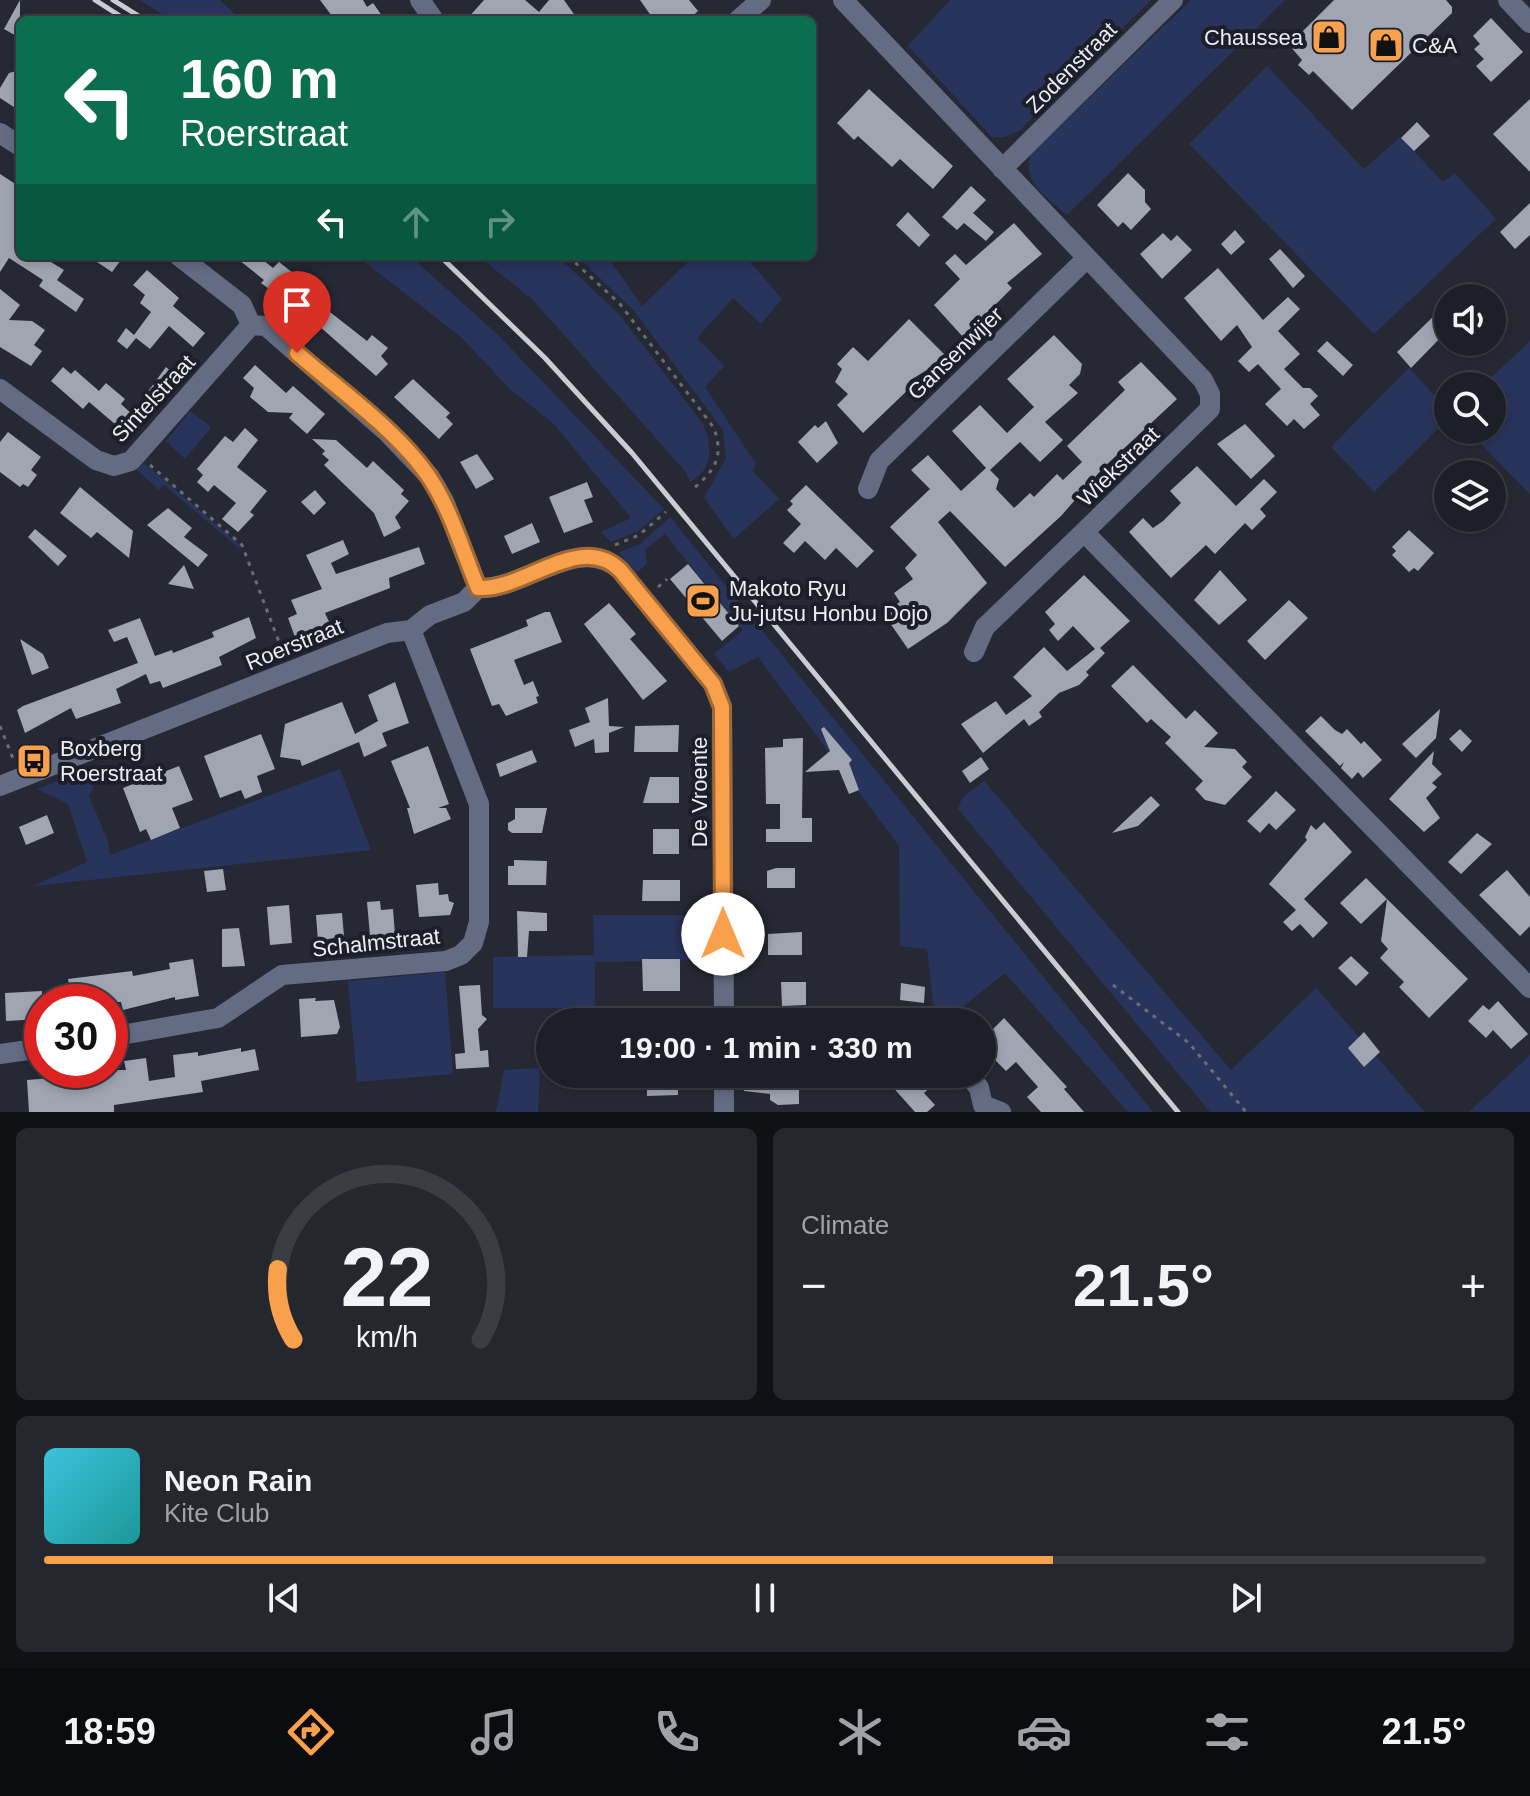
<!DOCTYPE html>
<html lang="en">
<head>
<meta charset="utf-8">
<style>
  body { margin:0; font-family:Helvetica,sans-serif; background:#25272f; color:#f1f3f6; height:100vh; display:flex; flex-direction:column; font-size:30px; white-space:nowrap }
  * { box-sizing:border-box; margin:0 }
  p { font-size:26px; color:#a0a2a7 }
  .icon { flex:none; width:44px; height:44px; fill:none; stroke:currentColor; stroke-width:2; stroke-linecap:round; stroke-linejoin:round }
  .map { position:relative; height:1112px; overflow:hidden }
  .sheet { display:flex; flex-direction:column; gap:16px; padding:16px; background:#0f1115; flex:1 }
  .sheet>* { flex:none }
  .guide { position:absolute; left:16px; top:16px; width:800px; height:244px; border-radius:12px; box-shadow:0 4px 12px #0003,0 0 0 2px #3a3d44; background:#0b6e4f; color:#fff; overflow:hidden }
  .fabs { position:absolute; left:1434px; top:284px; display:grid; gap:16px }
  .fabs a { display:grid; place-items:center; width:72px; height:72px; border-radius:50%; background:#1c1f27; box-shadow:0 4px 12px #0003,0 0 0 2px #3a3d44; font-size:40px }
  .speed { position:absolute; left:24px; top:984px; display:flex; gap:16px; font-size:40px; font-weight:700; text-align:center }
  .speed>* { display:grid; place-content:center; width:104px; height:104px; border-radius:50%; background:#1c1f27; box-shadow:0 4px 12px #0003,0 0 0 2px #3a3d44; line-height:1 }
  .speed .limit { border:12px solid #d22; background:#fff; color:#111 }
  .pin { position:absolute; display:grid; place-items:center; width:68px; height:68px; color:#fff; margin:-82px -34px; border-radius:50% 50% 50% 0; rotate:-45deg; box-shadow:0 0 8px #0007 }
  .pin .icon { rotate:45deg }
  .me { position:absolute; width:88px; margin:-44px; rotate:0deg; stroke-linejoin:round; filter:drop-shadow(0 0 6px #0008) }
  .turn { display:flex; align-items:center; gap:28px; height:168px; padding:0 32px; font-size:36px }
  .turn .icon { width:104px; height:104px; stroke-width:2.5 }
  .turn b { display:block; font-size:56px; line-height:68px }
  .lanes { display:flex; align-items:center; height:76px; padding:0 32px; background:#0003; justify-content:center; gap:40px; direction:ltr }
  .lanes .off { opacity:.35 }
  .big { font-size:60px; font-weight:700; line-height:1.1 }
  .sheet .card { flex:1; display:flex; flex-direction:column; justify-content:center; gap:12px; min-width:0; padding:0 28px; border-radius:12px; background:#25272f }
  .sheet .dial { align-items:center; gap:0 }
  .dial svg { height:208px; overflow:visible; fill:none; stroke:#3a3d44; stroke-width:7; stroke-linecap:round; text-anchor:middle }
  .dial text { fill:#f1f3f6; stroke:none }
  .song { display:flex; align-items:center; gap:24px }
  .cover { width:96px; height:96px; border-radius:12px; background:linear-gradient(135deg,hsl(190 70% 55%),hsl(180 70% 35%)) }
  .played { height:8px; border-radius:4px; background:linear-gradient(90deg,#f9a04c 70%,#3a3d44 70%) }
  .keys { display:flex; justify-content:space-around; direction:ltr }
  .heat { display:flex; justify-content:space-between; align-items:center; font-size:44px; direction:ltr }
  .sheet .tiles { flex:1; display:grid; gap:16px; grid-template-columns:1fr 1fr }
  .card:last-child { grid-column:span 2 }
  .trip { position:absolute; left:536px; top:1008px; width:460px; height:80px; border-radius:40px; background:#1c1f27; box-shadow:0 4px 12px #0003,0 0 0 2px #3a3d44; font-weight:700; line-height:80px; text-align:center }
  .dock { display:flex; height:128px; justify-content:space-around; align-items:center; background:#0b0c10; color:#a0a2a7 }
  .dock .icon { width:56px; height:56px }
  .dock .current { color:#f9a04c }
  .dock b { font-size:36px; color:#f1f3f6 }
  .map>svg:first-child { display:block }
  .green { fill:#29345d }
  .building { fill:#a0a5b2 }
  .lines { fill:none; stroke-linecap:round; stroke-linejoin:round }
  .path { stroke:#6a6d76; stroke-width:3; stroke-dasharray:4 6; stroke-linecap:butt }
  .minor { stroke:#646c84; stroke-width:20 }
  .rail { stroke:#c9ccd4; stroke-width:5 }
  .route-casing { stroke:#a26831; stroke-width:20 }
  .route { stroke:#f9a04c; stroke-width:14 }
  .labels { text-anchor:middle; stroke-width:8; stroke-linejoin:round; paint-order:stroke }
  .poi-label { font-size:22px; fill:#eaedf4; stroke:#1c1f2a; text-anchor:start }
  .street-label { font-size:22px; fill:#eaedf4; stroke:#1c1f2a }
</style>
</head>
<body>
<div class="map">
<svg width="1530" height="1112" viewBox="0 0 1530 1112">
  <rect width="100%" height="100%" fill="#262934"/>
  <path class="green" d="M140,0H220L241,20H171Z
    M950,0H1151L1019,131L1004,137H992L908,46Z
    M1191,0H1285L1067,215C1048,198 1023,184 1030,155Z
    M1267,66L1364,169L1400,137L1443,182L1455,173L1496,219L1374,334L1189,144Z
    M357,256H410L497,334L664,509L638,531L611,542L601,532L631,518L554,424L510,389L461,337Z
    M478,256H557L620,315L703,424C713,446 713,470 690,482L685,471L533,300Z
    M577,256H607L642,306L694,256H745L782,299L761,324L733,298L697,338L724,366L705,387L756,464L752,470L779,499L734,539L704,498L726,458L723,430L634,311Z
    M1530,341V494L1467,430H1492V386H1482Z
    M1409,368L1448,410V419L1374,492L1331,447Z
    M190,411L210,426L209,430L185,459L166,441Z
    M144,463L241,546L239,548L164,485L159,490L137,470Z
    M670,517L1153,1112H1128L1005,973L956,1012H934L927,949L900,946L899,846L758,657L729,672L714,654L743,630L665,534L645,550L647,564L636,573L619,552L640,544Z
    M104,763L89,796L108,841L110,855L340,769L371,850L33,886L87,862L68,804L37,789Z
    M984,781L1231,1070L1316,988L1425,1112H1210L958,809L962,798Z
    M593,915H708V960L595,962V1008H493V957L594,955Z
    M445,972L453,1074L357,1082L348,981Z
    M1530,1055V1112H1469Z
    M540,1068L538,1112H496L504,1070Z"/>
  <path class="building" d="M20,0V38L4,29Z
    M320,0H363L367,7L373,3L385,20H335Z
    M484,0H525L539,12L549,0H564L578,20H466Z
    M640,0H689L698,11L688,20H654Z
    M1334,0H1446L1452,7V13L1352,110L1313,71L1309,75L1298,65L1302,60L1289,45Z
    M1491,18L1523,52L1491,82L1476,66L1484,59L1474,49L1480,44L1473,36Z
    M20,70V111L0,98V88L9,73Z
    M869,89L953,166L933,189L900,159L892,167L858,136L854,140L837,123Z
    M1530,99V172L1493,134Z
    M1417,122L1430,136L1414,151L1401,138Z
    M1128,173L1145,190V202L1151,209L1131,230L1123,222L1118,227L1097,205Z
    M0,174L20,187V256H41L64,270L57,280L84,299L76,312L39,286L43,280L9,258L0,272Z
    M971,186L986,200L973,213L994,232L986,241L964,223L957,230L942,217Z
    M1530,203V235L1515,249L1500,232Z
    M908,212L930,235L919,247L896,225Z
    M1014,223L1042,254L1007,283L1012,288L963,337L934,305L960,279L945,263L955,254L966,265Z
    M1235,230L1245,242L1231,255L1221,244Z
    M1163,233L1171,241L1177,235L1192,250L1162,279L1140,254Z
    M1280,249L1305,276L1293,288L1269,259Z
    M88,256H124L112,272Z
    M234,256H258L273,268L279,262L302,280L305,277L329,296L321,305L367,341L372,335L388,348L381,356L388,364L376,376L319,326L261,283L264,280Z
    M1218,268L1263,320L1288,297L1300,309L1278,331L1300,354L1284,369L1303,388H1310L1318,396L1310,404L1320,415L1304,429L1294,419L1287,426L1265,404L1281,389L1258,364L1249,372L1238,361L1252,347L1237,325L1221,341L1184,298Z
    M147,270L179,298L173,306L205,333L193,347L169,326L150,349L136,338L127,349L117,341L126,328L134,335L151,312L140,303L145,295L133,285Z
    M0,289L20,305L9,320L32,321L45,330L34,345L42,351L31,366L0,347Z
    M1441,309L1448,317V330L1411,368L1397,352Z
    M909,319L944,354L930,368L909,381L913,385L863,433L837,405L848,394L835,382L842,369L837,364L853,347L868,361Z
    M1054,335L1082,364L1080,374L1069,385L1078,393L1045,422L1063,440L1040,462L1020,442L990,470L999,479L996,489L1014,508L1030,493L1034,497L1057,474L1063,480L1082,462L1067,446L1125,390L1118,382L1141,362L1177,399L1103,468L1061,516L1005,567L950,511L938,522L987,583L947,623L908,649L883,613L900,602L894,593L913,579L905,568L917,555L890,527L930,489L911,470L928,455L961,491L986,468L952,431L980,405L1007,433L1034,407L1007,379Z
    M1327,341L1353,365L1343,376L1317,351Z
    M255,365L286,393L293,386L325,414L307,434L289,418L293,413L268,412L250,397L254,388L243,378Z
    M63,367L71,374L75,370L99,391L106,383L125,399L121,404L134,416L122,430L89,402L83,409L51,381Z
    M166,367L176,376L149,408L141,401Z
    M413,379L450,413L446,417L453,424L439,439L394,397Z
    M826,421L838,443L817,463L798,442L815,425L818,428Z
    M1245,424L1275,456L1251,479L1217,444Z
    M245,428L258,440L237,467L267,491L250,512L254,515L238,532L222,519L236,503L214,485L208,492L197,482L203,475L197,469L225,436L233,442Z
    M8,432L41,457L31,470L37,475L28,487L23,484L20,487L0,472V442Z
    M312,439L336,440L367,468L373,461L404,490L401,494L409,501L395,517L401,528L384,537L374,513L324,465L329,460L322,454L325,451Z
    M477,454L494,479L476,489L460,462Z
    M1197,466L1236,506L1264,479L1277,492L1260,509L1266,516L1252,530L1245,523L1215,554L1206,545L1171,578L1129,532L1143,518L1153,528L1163,521L1181,503L1170,491Z
    M587,482L593,497L584,500L593,522L564,533L549,497Z
    M806,485L874,551L857,568L836,548L825,560L805,541L794,553L783,543L801,524L787,510L793,504L790,501Z
    M80,487L133,531L129,558L97,532L91,538L60,513Z
    M315,490L326,503L314,515L301,502Z
    M168,508L192,528L184,537L208,555L198,567L147,525Z
    M532,523L540,542L512,554L504,536Z
    M35,529L67,556L58,566L28,537Z
    M1409,530L1434,553L1418,571L1414,568L1409,572L1392,555L1396,551L1392,547Z
    M343,540L349,554L331,563L336,574L419,547L425,564L389,578L390,588L325,613L330,624L295,637L288,618L297,614L291,600L322,589L306,555Z
    M688,564L739,626L722,641L670,579Z
    M184,565L194,589L168,584Z
    M1220,570L1247,600L1219,625L1194,600Z
    M1084,575L1130,621L1100,648L1105,653L1086,672L1089,675L1079,685L1059,693L1039,712L1042,717L1029,726L1024,719L983,753L961,724L996,701L1006,715L1032,696L1013,677L1044,647L1067,671L1095,649L1073,626L1058,641L1049,630L1055,624L1045,612Z
    M1289,600L1308,618L1265,660L1247,641Z
    M609,603L636,634L630,639L667,681L643,700L584,624Z
    M545,612H550L562,642L514,660L524,685L533,681L539,696L536,697L538,703L506,716L499,704L492,706L470,649L528,626L526,620Z
    M249,617L256,638L219,657L222,665L163,688L160,681L150,684L146,674L116,689L121,703L76,719L71,708L25,733L17,710L23,706L138,663L127,637L114,642L108,630L140,618L155,656L172,650L173,653L214,637L212,632Z
    M20,639L43,654L49,668L32,675Z
    M1133,665L1186,719L1195,710L1218,733L1204,747L1235,749L1247,762L1242,767L1252,777L1225,805L1205,800L1195,789L1203,781L1165,743L1171,737L1151,719L1147,723L1111,686Z
    M395,682L409,723L382,733L387,746L364,757L359,742L302,766L300,760L280,757L285,724L342,702L355,734L378,721L368,695Z
    M608,698L609,726L624,727L609,733V752L595,753L594,739L575,747L569,730L590,722L585,708Z
    M1440,709L1436,738L1416,758L1402,744Z
    M1321,716L1335,730L1342,734L1347,729L1361,744L1364,741L1382,760L1363,778L1358,772L1352,779L1341,768L1344,762L1340,766L1305,731Z
    M679,725L678,752H634L635,726Z
    M824,727L852,760L849,763L859,790L849,794L839,770L805,772L830,751L821,729Z
    M1460,729L1472,741L1462,752L1449,739Z
    M261,734L275,769L257,776L262,792L245,799L241,790L220,798L204,756Z
    M803,738L802,818H812V842H766V829H780V804H766L765,748L783,747V739Z
    M428,746L449,804L438,808H446L451,819L414,834L407,808H410L391,761Z
    M532,750L537,762L500,777L496,764Z
    M1434,751L1432,764L1442,774L1432,783L1437,787L1426,798L1440,818L1424,832L1389,799Z
    M981,757L989,769L970,783L962,771Z
    M179,766L193,800L172,808L180,828L151,840L146,829L140,832L123,788Z
    M650,777H679V803H643Z
    M1276,791L1296,810L1276,830L1269,823L1260,833L1247,821Z
    M1151,796L1160,805L1138,826L1112,833Z
    M515,808H547L542,833H512L508,830V823L515,819Z
    M47,815L54,833L26,845L19,827Z
    M1324,822L1352,852L1304,899L1328,923L1313,938L1300,924L1292,931L1283,922L1296,910L1269,884L1307,840L1305,837L1311,825L1316,830Z
    M653,829H679V854H653Z
    M1477,833L1492,844L1461,874L1448,862Z
    M514,860L547,861L546,885H508V866H514Z
    M776,868H795V888H767V871Z
    M223,869L226,890L207,892L204,871Z
    M1507,870L1530,897V926L1520,936L1479,895Z
    M1366,878L1387,899L1361,924L1340,903Z
    M643,880H680V901H642Z
    M438,883L439,895L448,894L449,901L454,903L450,915L419,917L416,885Z
    M1387,899L1468,979L1429,1018L1399,987L1404,982L1380,958L1388,949L1381,941Z
    M380,901L381,910L393,909L395,934L370,936L367,902Z
    M289,905L292,943L270,945L267,907Z
    M517,911L547,913V931H529L527,957H518Z
    M342,913L344,936L318,941L316,915Z
    M239,928L245,966L222,967V929Z
    M802,932V955H768V934Z
    M1351,956L1369,973L1356,986L1338,968Z
    M193,959L199,996L175,1000V997L123,1010L121,1002H72L68,979L132,971L133,976L170,969L169,963Z
    M642,959H680V991H643Z
    M781,982H806V1005L782,1006Z
    M901,983L925,987L924,1003L900,1000Z
    M480,985L482,1015L487,1019L478,1029L480,1051L488,1050L489,1067L456,1069L455,1054L465,1053L459,986Z
    M42,991V1019L6,1021L5,993Z
    M316,998L315,1001L334,1000L340,1027L337,1034L301,1037L299,999Z
    M1498,1001L1528,1034L1511,1049L1493,1030L1486,1038L1468,1021L1483,1005L1489,1010Z
    M1004,1018L1067,1087L1064,1089L1084,1112H1041L1027,1097L1038,1087L1016,1062L1006,1071L986,1051L996,1041L989,1033Z
    M1364,1032L1380,1052L1364,1067L1348,1048Z
    M241,1048V1052L255,1049L259,1070L201,1081L203,1092L114,1105V1112H29L27,1080L77,1076L79,1070H126L124,1061L146,1058L149,1081L175,1077L173,1055L198,1052V1056Z
    M643,1074H678V1095L647,1096V1089H642Z
    M881,1074H902L909,1082L917,1074H926L934,1084L924,1093L935,1105L927,1112H915Z
    M799,1082V1104L778,1105L770,1100V1094L744,1091V1083Z"/>
  <g class="lines">
    <path class="path" d="M568,256L620,304L714,428C724,457 715,470 693,489
      M150,465L242,545L284,655
      M615,545L639,535L666,512
      M658,587L667,579
      M0,726L14,761
      M1113,985L1189,1043L1246,1112"/>
    <path class="minor" d="M420,0L434,20
      M843,0L1203,380L1210,394V409L1084,532L1530,988
      M1508,0L1530,23
      M738,20L761,0
      M0,133L20,146
      M1002,169L1173,0
      M179,256L242,305L251,325L266,326L388,433L430,477L444,501L478,588
      M0,389L96,460L114,466L131,461L251,325
      M868,489L879,461L1086,259
      M974,652L985,627L1084,532
      M0,786L387,633L411,630L430,615L464,602L478,588C524,591 579,532 620,570L713,684L722,707L724,1022
      M110,1037L218,1018L282,975L446,961L461,955L473,943L479,922V804L411,630
      M0,1054L42,1048
      M724,1074V1112
      M968,1074L979,1088L983,1105L1001,1112"/>
    <path class="rail" d="M95,0L120,16
      M113,0L145,20
      M440,256L545,358L632,453L1178,1112"/>
  </g>
  <g class="lines">
    <defs>
      <path id="route" d="M297,353C339,390 401,433 431,480C452,513 463,552 478,588C524,591 580,531 620,570L713,684L722,707L723,934"/>
    </defs>
    <use href="#route" class="route-casing"/>
    <use href="#route" class="route"/>
  </g>
  <defs>
    <symbol id="shop-square" viewBox="-11 -11 22 22"><rect x="-9" y="-9" width="18" height="18" rx="4" fill="#f9a04c" stroke="#1c1f2a"/><path d="M-5-2.5h2.3a2.7 3.5 0 0 1 5.4 0H5L5.5 6h-11ZM-1.5-2.5h3a1.5 2.3 0 0 0-3 0Z" fill="#111"/></symbol>
    <symbol id="stadium-square" viewBox="-11 -11 22 22"><rect x="-9" y="-9" width="18" height="18" rx="4" fill="#f9a04c" stroke="#1c1f2a"/><path d="M0-5a6.5 5 0 1 0 0 10a6.5 5 0 1 0 0-10ZM-3.5-1.8h7v3.6h-7Z" fill="#111"/></symbol>
    <symbol id="bus-square" viewBox="-11 -11 22 22"><rect x="-9" y="-9" width="18" height="18" rx="4" fill="#f9a04c" stroke="#1c1f2a"/><path d="M-5-6H5V4H4V6H2V4H-2V6H-4V4H-5ZM-3.5-4V0h7V-4ZM-3.5 1.2v1.5H-2V1.2ZM2 1.2v1.5H3.5V1.2Z" fill="#111"/></symbol>
  </defs>
  <g fill-rule="evenodd">
    <use href="#shop-square" x="1309" y="17" width="40" height="40"/>
    <use href="#shop-square" x="1366" y="25" width="40" height="40"/>
    <use href="#stadium-square" x="683" y="581" width="40" height="40"/>
    <use href="#bus-square" x="14" y="741" width="40" height="40"/>
  </g>
  <g class="labels">
    <g class="poi-label">
      <text x="1303" y="45" text-anchor="end">Chaussea</text>
      <text x="1412" y="53">C&amp;A</text>
      <text x="729" y="596">Makoto Ryu<tspan x="729" dy="25">Ju-jutsu Honbu Dojo</tspan></text>
      <text x="60" y="756">Boxberg<tspan x="60" dy="25">Roerstraat</tspan></text>
    </g>
    <g class="street-label">
      <text transform="translate(1071 67) rotate(-45)" y="8">Zodenstraat</text>
      <text transform="translate(955 353) rotate(-44)" y="8">Gansenwijer</text>
      <text transform="translate(153 398) rotate(-47)" y="8">Sintelstraat</text>
      <text transform="translate(1118 466) rotate(-44)" y="8">Wiekstraat</text>
      <text transform="translate(294 644) rotate(-22)" y="8">Roerstraat</text>
      <text transform="translate(699 792) rotate(-90)" y="8">De Vroente</text>
      <text transform="translate(376 942) rotate(-6)" y="8">Schalmstraat</text>
    </g>
  </g>
</svg>
<div class="fabs">
<a><svg class="icon" aria-label="sound" viewBox="0 0 24 24"><path d="M4 9h4l5-4v14l-5-4H4zM17 9q2 3 0 6"/></svg></a>
<a><svg class="icon" aria-label="search" viewBox="0 0 24 24"><circle cx="10" cy="10" r="6"/><path d="M15 15l6 6"/></svg></a>
<a><svg class="icon" aria-label="layers" viewBox="0 0 24 24"><path d="M12 4l9 5-9 5-9-5zM3 14l9 5 9-5"/></svg></a>
</div>
<div class="speed"><div class="limit">30</div></div>
<div class="pin" style="left:297px;top:353px;background:#d93025"><svg class="icon" aria-label="arrive" viewBox="0 0 24 24"><path d="M6 21V4h12l-3 4 3 4H6"/></svg></div>
<svg class="me" style="left:723px;top:934px" viewBox="-20 -20 40 40"><circle r="19" fill="#fff"/><path d="M0-13L10 11 0 6-10 11z" fill="#f9a04c"/></svg>
<div class="trip">19:00 · 1 min · 330 m</div>
<div class="guide">
<div class="turn"><svg class="icon" aria-label="left" viewBox="0 0 24 24"><path d="M17 20v-9H6M10 6l-5 5 5 5"/></svg><div><b>160 m</b>Roerstraat</div></div>
<div class="lanes"><svg class="icon" aria-label="left" viewBox="0 0 24 24"><path d="M17 20v-9H6M10 6l-5 5 5 5"/></svg><svg class="icon off" aria-label="ahead" viewBox="0 0 24 24"><path d="M12 20V5M6 11l6-6 6 6"/></svg><svg class="icon off" aria-label="right" viewBox="0 0 24 24"><path d="M7 20v-9h11M14 6l5 5-5 5"/></svg></div>
</div>
</div>
<section class="sheet">
<div class="tiles">
<div class="card dial"><svg viewBox="0 0 100 80">
<path d="M14 69A42 42 0 1 1 86 69"/>
<path d="M14 69A42 42 0 0 1 8 42" stroke="#f9a04c"/>
<text x="50" y="56" font-size="32" font-weight="700">22</text>
<text x="50" y="72" font-size="11">km/h</text>
</svg></div>
<div class="card"><p>Climate</p>
<div class="heat"><a>−</a><b class="big">21.5°</b><a>+</a></div>
</div>
<div class="card">
<div class="song"><i class="cover"></i><div><b>Neon Rain</b><p>Kite Club</p></div></div>
<div class="played"></div>
<div class="keys"><svg class="icon" aria-label="previous" viewBox="0 0 24 24"><path d="M18 5L8 12l10 7zM5 5v14"/></svg><svg class="icon" aria-label="pause" viewBox="0 0 24 24"><path d="M8 5v14M16 5v14"/></svg><svg class="icon" aria-label="next" viewBox="0 0 24 24"><path d="M6 5l10 7-10 7zM19 5v14"/></svg></div>
</div>
</div>
</section>
<nav class="dock">
<b>18:59</b>
<svg class="icon current" aria-label="directions" viewBox="0 0 24 24"><path d="M12 3l9 9-9 9-9-9zM9 14v-3h6M13 9l2 2-2 2"/></svg>
<svg class="icon" aria-label="music" viewBox="0 0 24 24"><path d="M9 18V5l10-2v13"/><circle cx="6" cy="18" r="3"/><circle cx="16" cy="16" r="3"/></svg>
<svg class="icon" aria-label="phone" viewBox="0 0 24 24"><path d="M5 4h4l2 5-3 2q2 4 5 5l2-3 5 2v4C11 20 4 13 5 4z"/></svg>
<svg class="icon" aria-label="climate" viewBox="0 0 24 24"><path d="M12 3v18M4 7l16 10M4 17L20 7"/></svg>
<svg class="icon" aria-label="car" viewBox="0 0 24 24"><path d="M5 17H2v-5l4-1 3-4h7l3 4 3 1v5h-3M9 17h6M6 11h13"/><circle cx="7" cy="17" r="2"/><circle cx="17" cy="17" r="2"/></svg>
<svg class="icon" aria-label="filters" viewBox="0 0 24 24"><path d="M4 7h16M4 17h16"/><circle cx="9" cy="7" r="2"/><circle cx="15" cy="17" r="2"/></svg>
<b>21.5°</b>
</nav>
</body>
</html>
